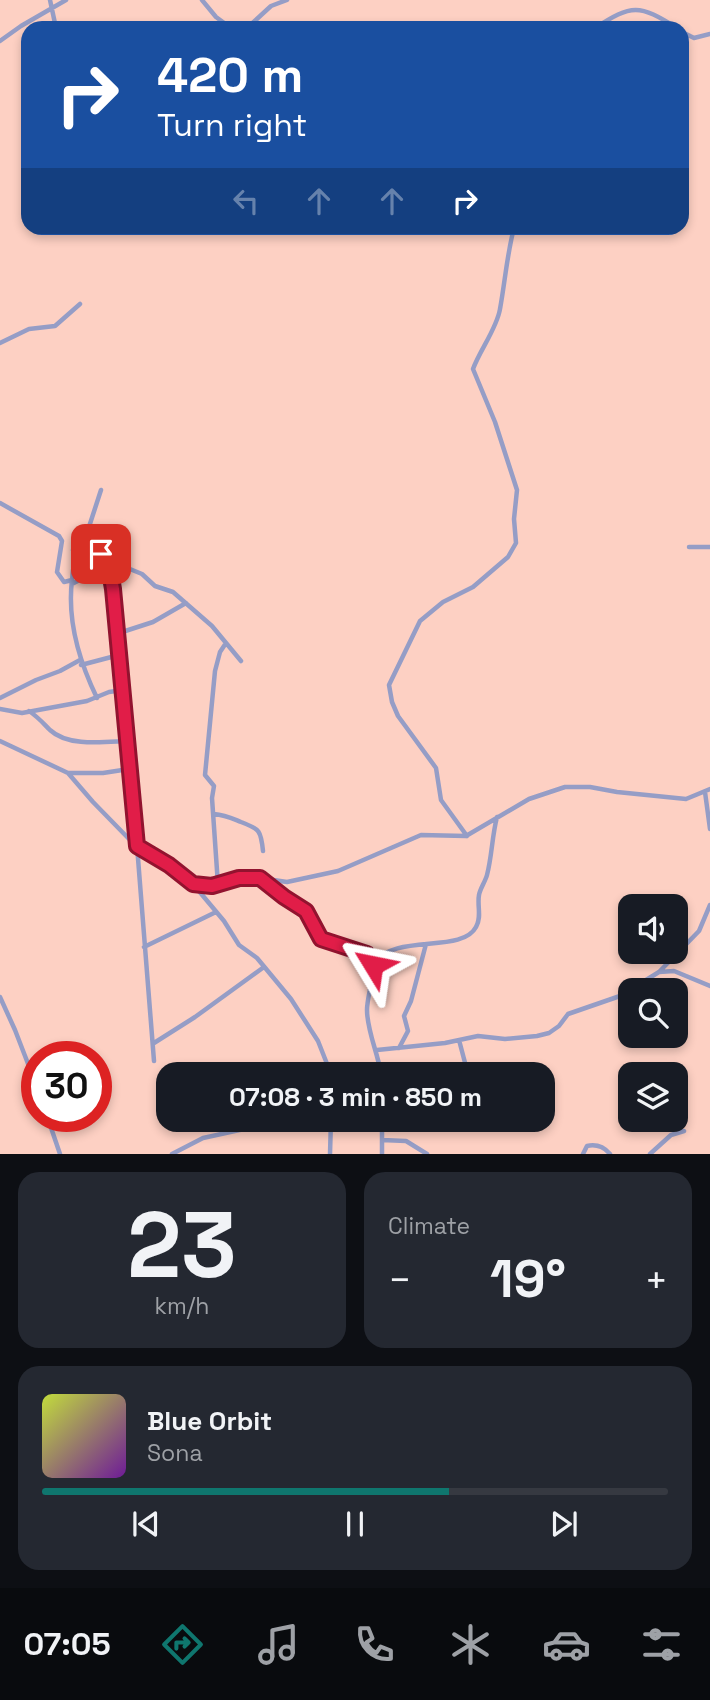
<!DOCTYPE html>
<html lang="en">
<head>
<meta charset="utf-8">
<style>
  body { margin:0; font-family:"Space Grotesk",sans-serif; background:#242831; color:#f1f3f6; height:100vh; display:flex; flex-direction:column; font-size:26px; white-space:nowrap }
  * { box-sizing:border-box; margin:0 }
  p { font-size:23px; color:#9ea1a6 }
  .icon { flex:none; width:38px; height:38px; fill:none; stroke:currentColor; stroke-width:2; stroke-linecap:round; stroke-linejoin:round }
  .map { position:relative; height:1154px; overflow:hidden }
  .sheet { display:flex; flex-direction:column; gap:18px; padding:18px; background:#0d0f14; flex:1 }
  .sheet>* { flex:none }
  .banner { position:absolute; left:21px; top:21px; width:668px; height:214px; border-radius:21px; box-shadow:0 4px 10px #0003; background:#1a4fa0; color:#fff; overflow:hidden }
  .tools { position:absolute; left:618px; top:894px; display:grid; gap:14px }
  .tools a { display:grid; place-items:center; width:70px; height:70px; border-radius:14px; background:#171b24; box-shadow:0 4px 10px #0003; font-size:35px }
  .speed { position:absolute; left:21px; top:1041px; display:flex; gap:14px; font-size:35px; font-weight:700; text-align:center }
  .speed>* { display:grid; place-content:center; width:91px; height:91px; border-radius:50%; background:#171b24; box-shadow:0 4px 10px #0003; line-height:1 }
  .speed .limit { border:10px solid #d22; background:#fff; color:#111 }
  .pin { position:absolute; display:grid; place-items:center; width:60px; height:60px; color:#fff; margin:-30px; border-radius:14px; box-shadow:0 4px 10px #0006 }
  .me { position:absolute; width:77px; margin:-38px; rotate:305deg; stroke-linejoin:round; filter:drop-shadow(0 0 5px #0008) }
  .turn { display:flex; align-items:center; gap:24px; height:147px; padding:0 21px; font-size:32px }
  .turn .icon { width:91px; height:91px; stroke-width:2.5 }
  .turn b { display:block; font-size:49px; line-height:60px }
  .lanes { display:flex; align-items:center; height:66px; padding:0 21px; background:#0003; justify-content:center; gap:35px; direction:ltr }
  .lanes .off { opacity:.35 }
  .big { font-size:52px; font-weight:800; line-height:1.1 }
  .sheet .tile { flex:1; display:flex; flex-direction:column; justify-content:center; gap:10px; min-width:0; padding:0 24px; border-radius:21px; background:#242831 }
  .sheet .dial { align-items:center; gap:0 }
  .dial b { font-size:91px; line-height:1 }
  .song { display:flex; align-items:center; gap:21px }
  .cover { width:84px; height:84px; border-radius:10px; background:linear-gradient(135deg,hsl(70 70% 55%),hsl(280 70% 35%)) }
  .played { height:7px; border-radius:4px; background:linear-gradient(90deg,#0f766e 65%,#363941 65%) }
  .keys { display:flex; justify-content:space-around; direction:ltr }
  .heat { display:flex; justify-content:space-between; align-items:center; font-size:38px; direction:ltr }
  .sheet .tiles { flex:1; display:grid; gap:18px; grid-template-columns:1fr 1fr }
  .tile:last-child { grid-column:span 2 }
  .trip { position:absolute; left:156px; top:1062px; width:399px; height:70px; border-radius:21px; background:#171b24; box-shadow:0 4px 10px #0003; font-weight:800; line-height:70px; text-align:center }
  .tab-bar { display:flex; height:112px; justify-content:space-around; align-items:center; background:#090b0e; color:#9ea1a6 }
  .tab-bar .icon { width:49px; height:49px }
  .tab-bar .active { color:#0f766e }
  .tab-bar b { font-size:32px; color:#f1f3f6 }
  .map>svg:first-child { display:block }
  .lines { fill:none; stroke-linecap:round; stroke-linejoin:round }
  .minor { stroke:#959dc6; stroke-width:4.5 }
  .route-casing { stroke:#92132f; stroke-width:18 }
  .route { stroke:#e11d48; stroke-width:12 }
</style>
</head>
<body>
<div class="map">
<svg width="710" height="1154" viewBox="0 0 710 1154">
  <rect width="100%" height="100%" fill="#fdd0c3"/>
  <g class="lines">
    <path class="minor" d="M50,0L56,28
      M202,0L216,17L231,28
      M247,28L271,6L287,0
      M595,28C632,4 639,4 677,28
      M682,32L694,38L710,34
      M0,41L21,26L66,0
      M0,343L29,329L55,326L80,304
      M0,503L59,536L62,541L57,572L64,582L72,580
      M79,543L95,549L108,560L142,574L155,586L173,592L212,626L241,661
      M689,547H710
      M108,554L136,833L154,1061
      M79,559L74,555L73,550L87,533L101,490
      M72,584L109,564
      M116,634L153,622L186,603
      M81,665L119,655
      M0,698L36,680L60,671L80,660
      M97,698C79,661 67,621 72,580C73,575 72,569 75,564C82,554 96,548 107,542
      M0,709L22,713L87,701L109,692L123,690
      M29,711C38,717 43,723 50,730C68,747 104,742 127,741
      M0,741L68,773L93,802L132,842L169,865L193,884L224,921L239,945L257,958L291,999L318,1041L331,1074
      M69,773H103L129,769
      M705,792L710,829
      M214,814C225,815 231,818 241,822C260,829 261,831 263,851
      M467,836L441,800L436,768L398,716L392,702L389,685L420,621L443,602L473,587L508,557L516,543L514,519L517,490L495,422L473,369C480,350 497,328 500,309C505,282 507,254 514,228
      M260,878L287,882L338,871L421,835L466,836L529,799L565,787H590L617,792L686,799L710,789
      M194,885L212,886L239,878H260L284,897L306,911L317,934L323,941L343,945L369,956C378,971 367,993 367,1010C367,1031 378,1053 381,1074
      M218,885L212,798L214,786L205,775L215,671L220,652L226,643
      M144,947L216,912
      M374,963C395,933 462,954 476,927C482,917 477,906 479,895C480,889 485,882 487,875C492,856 492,836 497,817
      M659,972L674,971L710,986
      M0,997L15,1030L37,1087
      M459,1040L468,1074
      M154,1043L195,1017L264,967
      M399,1048L408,1031L404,1016L411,1001L426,944
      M377,1050L445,1043L478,1036L505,1039L537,1036L549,1033L559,1026L568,1014L620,996L659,972L699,931L710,905
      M330,1070L349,1074L380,1066
      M47,1116L60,1154
      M330,1129L382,1122
      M382,1140L406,1141L427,1154
      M172,1154L203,1138L258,1126L293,1123L330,1126
      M330,1154L331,1120
      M382,1154V1121
      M583,1154L587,1146C596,1144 604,1147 610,1154
      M650,1154L671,1135L684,1131"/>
  </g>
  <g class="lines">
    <defs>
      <path id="route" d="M101,554L108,560L113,589L137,846L169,865L193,884L212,886L239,878H260L284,897L306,911L321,939L367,954L373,965"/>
    </defs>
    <use href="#route" class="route-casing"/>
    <use href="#route" class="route"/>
  </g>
</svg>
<div class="tools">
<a><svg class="icon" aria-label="sound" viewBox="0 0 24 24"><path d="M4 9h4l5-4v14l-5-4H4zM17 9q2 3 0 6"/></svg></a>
<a><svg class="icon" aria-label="search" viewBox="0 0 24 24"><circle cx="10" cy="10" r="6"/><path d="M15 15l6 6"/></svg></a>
<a><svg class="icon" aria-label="layers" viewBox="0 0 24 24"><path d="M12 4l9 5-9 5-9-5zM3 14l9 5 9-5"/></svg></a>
</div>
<div class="speed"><div class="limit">30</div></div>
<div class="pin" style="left:101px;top:554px;background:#d93025"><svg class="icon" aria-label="arrive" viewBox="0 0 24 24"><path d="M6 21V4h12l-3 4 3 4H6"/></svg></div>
<svg class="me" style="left:373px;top:965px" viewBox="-20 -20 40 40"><path d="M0-17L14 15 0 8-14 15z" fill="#e11d48" stroke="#fff" stroke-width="4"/></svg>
<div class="trip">07:08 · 3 min · 850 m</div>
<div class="banner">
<div class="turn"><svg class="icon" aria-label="right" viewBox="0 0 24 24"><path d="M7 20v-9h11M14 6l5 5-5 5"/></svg><div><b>420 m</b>Turn right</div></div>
<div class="lanes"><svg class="icon off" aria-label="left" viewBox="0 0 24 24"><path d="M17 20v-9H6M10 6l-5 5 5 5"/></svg><svg class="icon off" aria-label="ahead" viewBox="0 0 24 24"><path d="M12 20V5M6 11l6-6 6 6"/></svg><svg class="icon off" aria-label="ahead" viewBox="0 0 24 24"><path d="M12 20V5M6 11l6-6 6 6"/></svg><svg class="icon" aria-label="right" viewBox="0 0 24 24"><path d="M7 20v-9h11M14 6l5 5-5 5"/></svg></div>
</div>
</div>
<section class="sheet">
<div class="tiles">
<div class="tile dial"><b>23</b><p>km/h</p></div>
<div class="tile"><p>Climate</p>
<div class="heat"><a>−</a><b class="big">19°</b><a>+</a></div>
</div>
<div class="tile">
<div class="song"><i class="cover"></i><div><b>Blue Orbit</b><p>Sona</p></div></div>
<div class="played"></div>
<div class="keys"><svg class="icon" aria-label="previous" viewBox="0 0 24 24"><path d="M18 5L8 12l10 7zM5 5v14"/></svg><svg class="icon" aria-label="pause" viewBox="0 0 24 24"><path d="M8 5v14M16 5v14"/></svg><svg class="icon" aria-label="next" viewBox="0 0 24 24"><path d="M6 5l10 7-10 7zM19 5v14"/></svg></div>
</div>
</div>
</section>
<nav class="tab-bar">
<b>07:05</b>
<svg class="icon active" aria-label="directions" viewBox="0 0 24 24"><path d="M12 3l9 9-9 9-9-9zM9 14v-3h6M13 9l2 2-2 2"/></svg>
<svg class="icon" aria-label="music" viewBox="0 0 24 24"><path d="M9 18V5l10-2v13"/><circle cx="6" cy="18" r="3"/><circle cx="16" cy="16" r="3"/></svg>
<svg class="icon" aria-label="phone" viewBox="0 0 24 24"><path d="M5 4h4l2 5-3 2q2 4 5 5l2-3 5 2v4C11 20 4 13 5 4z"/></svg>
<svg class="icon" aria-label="climate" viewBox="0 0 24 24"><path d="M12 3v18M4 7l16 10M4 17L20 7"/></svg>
<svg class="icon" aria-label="car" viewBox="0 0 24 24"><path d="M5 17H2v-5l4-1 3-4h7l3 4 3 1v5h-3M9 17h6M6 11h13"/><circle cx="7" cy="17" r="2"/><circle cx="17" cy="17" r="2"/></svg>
<svg class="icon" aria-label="filters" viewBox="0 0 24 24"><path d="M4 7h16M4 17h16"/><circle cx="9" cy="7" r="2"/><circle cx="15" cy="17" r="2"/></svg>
</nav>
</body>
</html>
